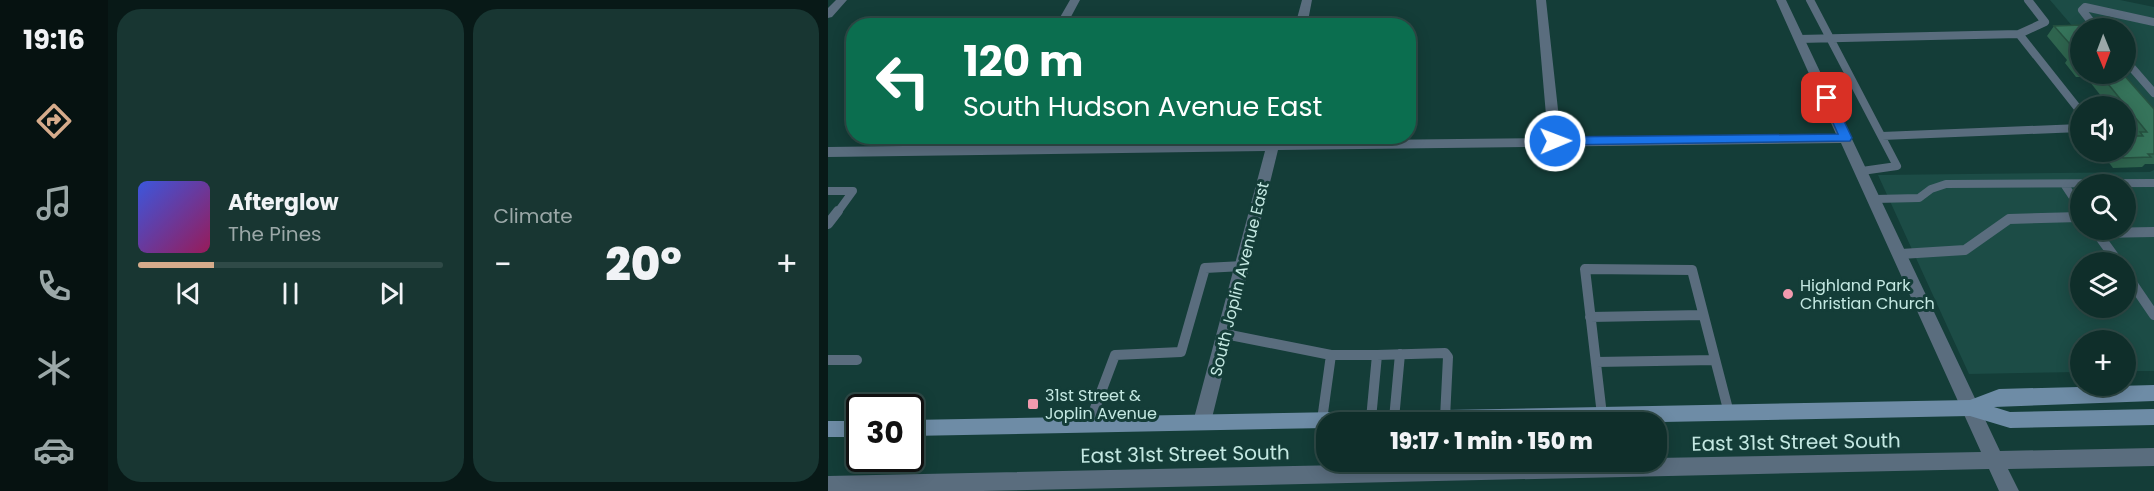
<!DOCTYPE html>
<html lang="en">
<head>
<meta charset="utf-8">
<style>
  body { margin:0; font-family:Poppins,sans-serif; background:#183632; color:#f1f3f6; height:100vh; display:flex; flex-direction:column; font-size:22px; white-space:nowrap }
  * { box-sizing:border-box; margin:0 }
  p { font-size:20px; color:#9ba8a8 }
  .icon { flex:none; width:33px; height:33px; fill:none; stroke:currentColor; stroke-width:2; stroke-linecap:round; stroke-linejoin:round }
  .map { position:relative; flex:1; overflow:hidden }
  .drawer { display:flex; flex-direction:column; gap:9px; padding:9px; background:#081917; width:720px }
  .drawer>* { flex:none }
  .top-card { position:absolute; left:18px; top:18px; width:570px; height:126px; border-radius:24px; box-shadow:0 3px 15px #0003,0 0 0 2px #2f4a47; background:#0b6e4f; color:#fff; overflow:hidden }
  .needle { width:39px; rotate:179deg }
  .controls { position:absolute; left:1242px; top:18px; display:grid; gap:12px }
  .controls a { display:grid; place-items:center; width:66px; height:66px; border-radius:50%; background:#0f2e2a; box-shadow:0 3px 15px #0003,0 0 0 2px #2f4a47; font-size:30px }
  .speed { position:absolute; left:18px; top:394px; display:flex; gap:12px; font-size:30px; font-weight:700; text-align:center }
  .speed>* { display:grid; place-content:center; width:78px; height:78px; border-radius:50%; background:#0f2e2a; box-shadow:0 3px 15px #0003,0 0 0 2px #2f4a47; line-height:1 }
  .speed .limit { border:3px solid #111; border-radius:9px; background:#fff; color:#111 }
  .pin { position:absolute; display:grid; place-items:center; width:51px; height:51px; color:#fff; margin:-26px; border-radius:12px; box-shadow:0 3px 9px #0006 }
  .me { position:absolute; width:66px; margin:-33px; rotate:89deg; stroke-linejoin:round; filter:drop-shadow(0 0 4px #0008) }
  .turn { display:flex; align-items:center; gap:21px; height:126px; padding:0 18px; font-size:27px }
  .turn .icon { width:78px; height:78px; stroke-width:2.5 }
  .turn b { display:block; font-size:42px; line-height:51px }
  .big { font-size:45px; font-weight:800; line-height:1.1 }
  .drawer .widget { flex:1; display:flex; flex-direction:column; justify-content:center; gap:9px; min-width:0; padding:0 21px; border-radius:24px; background:#183632 }
  .song { display:flex; align-items:center; gap:18px }
  .cover { width:72px; height:72px; border-radius:9px; background:linear-gradient(135deg,hsl(230 70% 55%),hsl(330 70% 35%)) }
  .played { height:6px; border-radius:3px; background:linear-gradient(90deg,#d6ab8b 25%,#2f4a47 25%) }
  .keys { display:flex; justify-content:space-around; direction:ltr }
  .heat { display:flex; justify-content:space-between; align-items:center; font-size:33px; direction:ltr }
  .drawer .tiles { flex:1; display:grid; gap:9px; grid-template-columns:repeat(2,1fr) }
  .trip { position:absolute; left:488px; top:412px; width:351px; height:60px; border-radius:24px; background:#0f2e2a; box-shadow:0 3px 15px #0003,0 0 0 2px #2f4a47; font-weight:800; line-height:60px; text-align:center }
  main { display:flex; flex:1; min-height:0 }
  .dock { display:flex; flex-direction:column; width:108px; justify-content:space-around; align-items:center; background:#061211; color:#9ba8a8 }
  .dock .icon { width:42px; height:42px }
  .dock .selected { color:#d6ab8b }
  .dock b { font-size:27px; color:#f1f3f6 }
  .map>svg:first-child { display:block }
  .built { fill:#1c4c46; fill-rule:evenodd }
  .lines { fill:none; stroke-linecap:round; stroke-linejoin:round }
  .lane-far1 { stroke:#5a6d7e; stroke-width:8 }
  .lane { stroke:#5a6d7e; stroke-width:10 }
  .street { fill:#5a6d7e; fill-rule:evenodd }
  .secondary { fill:#6e8ca6; fill-rule:evenodd }
  .wall { fill:#2e644e }
  .building { fill:#36745b; stroke:#265140; stroke-width:1.5 }
  .route { fill:#1a73e8; stroke:#114b97; stroke-width:1.5 }
  .poi-dot { fill:#f29aae; stroke:#143d38; stroke-width:2 }
  .labels { text-anchor:middle; stroke-width:6; stroke-linejoin:round; paint-order:stroke }
  .street-label { font-size:16px; fill:#c4e8e2; stroke:#143d38 }
  .poi-label { font-size:16px; fill:#c4e8e2; stroke:#143d38; text-anchor:start }
  .near-street-label { font-size:20px; fill:#c4e8e2; stroke:#143d38 }
</style>
</head>
<body>
<main>
<nav class="dock">
<b>19:16</b>
<svg class="icon selected" aria-label="directions" viewBox="0 0 24 24"><path d="M12 3l9 9-9 9-9-9zM9 14v-3h6M13 9l2 2-2 2"/></svg>
<svg class="icon" aria-label="music" viewBox="0 0 24 24"><path d="M9 18V5l10-2v13"/><circle cx="6" cy="18" r="3"/><circle cx="16" cy="16" r="3"/></svg>
<svg class="icon" aria-label="phone" viewBox="0 0 24 24"><path d="M5 4h4l2 5-3 2q2 4 5 5l2-3 5 2v4C11 20 4 13 5 4z"/></svg>
<svg class="icon" aria-label="climate" viewBox="0 0 24 24"><path d="M12 3v18M4 7l16 10M4 17L20 7"/></svg>
<svg class="icon" aria-label="car" viewBox="0 0 24 24"><path d="M5 17H2v-5l4-1 3-4h7l3 4 3 1v5h-3M9 17h6M6 11h13"/><circle cx="7" cy="17" r="2"/><circle cx="17" cy="17" r="2"/></svg>
</nav>
<section class="drawer">
<div class="tiles">
<div class="widget">
<div class="song"><i class="cover"></i><div><b>Afterglow</b><p>The Pines</p></div></div>
<div class="played"></div>
<div class="keys"><svg class="icon" aria-label="previous" viewBox="0 0 24 24"><path d="M18 5L8 12l10 7zM5 5v14"/></svg><svg class="icon" aria-label="pause" viewBox="0 0 24 24"><path d="M8 5v14M16 5v14"/></svg><svg class="icon" aria-label="next" viewBox="0 0 24 24"><path d="M6 5l10 7-10 7zM19 5v14"/></svg></div>
</div>
<div class="widget"><p>Climate</p>
<div class="heat"><a>−</a><b class="big">20°</b><a>+</a></div>
</div>
</div>
</section>
<div class="map">
<svg width="1326" height="491" viewBox="0 0 1326 491">
  <rect width="100%" height="100%" fill="#143d38"/>
  <path class="built" d="M1222,0H1292L1326,7V119L1286,74H1298V28H1252V35Z
    M1326,170V371H1298V340H1252V372L1141,374L1050,175L1322,172ZM1252,184H1298V230H1252ZM1252,262H1298V308H1252Z"/>
  <g class="lines">
    <path class="lane-far1" d="M982,0L1069,166L1034,171
      M1200,0L1217,22L1191,34L1252,111
      M1268,28L1254,10L1257,7L1326,22
      M971,39L1191,34
      M1298,61L1326,93
      M1054,136L1252,128
      M1236,184L1252,208
      M0,191H25L9,213
      M1047,199L1091,198L1103,189L1118,184L1326,183"/>
    <path class="lane" d="M0,224L10,211
      M1267,230L1290,262
      M1269,233L1326,232
      M1073,254L1137,250L1181,219L1252,217
      M1298,274L1326,315
      M762,317L875,315
      M397,334L503,355L494,420
      M503,355H549L543,419
      M549,355L617,353L620,357L617,418
      M0,360H29
      M768,362L887,360
      M774,415L757,269L864,270L901,413
      M566,419L572,354
      M261,424L287,355L353,352L377,268L415,266"/>
    <path class="street" d="M8,0H19L4,17L0,18V8Z
      M242,0H252L238,26H227Z
      M474,0H484L479,26H467Z
      M708,0H718L733,137L1008,134L948,0H958L1172,451L1326,448V466L1180,469L1191,491H1171L1161,469L154,491H0V476L659,462H828V458L1153,452L1013,143L450,150L383,422L380,428L374,430L368,428L365,422L437,151L0,157V147L439,141L441,136H453V141L720,138Z"/>
    <path class="secondary" d="M1326,385V401L1166,407L1182,412L1326,409V425L1182,428L1142,416L782,423H498V428L82,436V420L1142,400L1171,389Z
      M0,421H32V437H0Z"/>
  </g>
  <path class="wall" d="M1226,26L1252,28V74H1295L1326,109V164H1317L1314,167L1285,168L1273,152H1298L1304,136L1298,127V106H1281L1258,77H1248L1237,63L1239,60L1219,36Z"/>
  <path class="building" d="M1254,25L1257,28H1252V62L1244,52H1249L1226,26Z
    M1272,74H1295L1326,109V154H1320L1323,157L1295,158L1290,152H1298V136H1315L1312,132H1319Z"/>
  <path class="route" d="M999,95L1005,98L1024,138L1022,141L727,145L721,141L727,137L1010,134L994,98Z"/>
  <g class="poi-dot">
    <circle cx="960" cy="294" r="6"/>
    <rect x="199" y="398" width="12" height="12" rx="3"/>
  </g>
  <g class="labels">
    <g class="street-label">
      <text transform="translate(411 279) rotate(-76)" y="6">South Joplin Avenue East</text>
    </g>
    <g class="poi-label">
      <text x="972" y="291">Highland Park<tspan x="972" dy="18">Christian Church</tspan></text>
      <text x="217" y="401">31st Street &amp;<tspan x="217" dy="18">Joplin Avenue</tspan></text>
    </g>
    <g class="near-street-label">
      <text transform="translate(968 442) rotate(-1)" y="7">East 31st Street South</text>
      <text transform="translate(357 454) rotate(-1)" y="7">East 31st Street South</text>
    </g>
  </g>
</svg>
<div class="controls">
<a><svg class="needle" viewBox="-14 -14 28 28"><path d="M0-13l5 13h-10z" fill="#e53935"/><path d="M0 13l5-13h-10z" fill="#9ba8a8"/></svg></a>
<a><svg class="icon" aria-label="sound" viewBox="0 0 24 24"><path d="M4 9h4l5-4v14l-5-4H4zM17 9q2 3 0 6"/></svg></a>
<a><svg class="icon" aria-label="search" viewBox="0 0 24 24"><circle cx="10" cy="10" r="6"/><path d="M15 15l6 6"/></svg></a>
<a><svg class="icon" aria-label="layers" viewBox="0 0 24 24"><path d="M12 4l9 5-9 5-9-5zM3 14l9 5 9-5"/></svg></a>
<a>+</a>
</div>
<div class="speed"><div class="limit">30</div></div>
<div class="pin" style="left:999px;top:98px;background:#d93025"><svg class="icon" aria-label="arrive" viewBox="0 0 24 24"><path d="M6 21V4h12l-3 4 3 4H6"/></svg></div>
<svg class="me" style="left:727px;top:141px" viewBox="-20 -20 40 40"><circle r="17" fill="#1a73e8" stroke="#fff" stroke-width="3"/><path d="M0-11L8 9 0 5-8 9z" fill="#fff"/></svg>
<div class="trip">19:17 · 1 min · 150 m</div>
<div class="top-card">
<div class="turn"><svg class="icon" aria-label="left" viewBox="0 0 24 24"><path d="M17 20v-9H6M10 6l-5 5 5 5"/></svg><div><b>120 m</b>South Hudson Avenue East</div></div>
</div>
</div>
</main>
</body>
</html>
